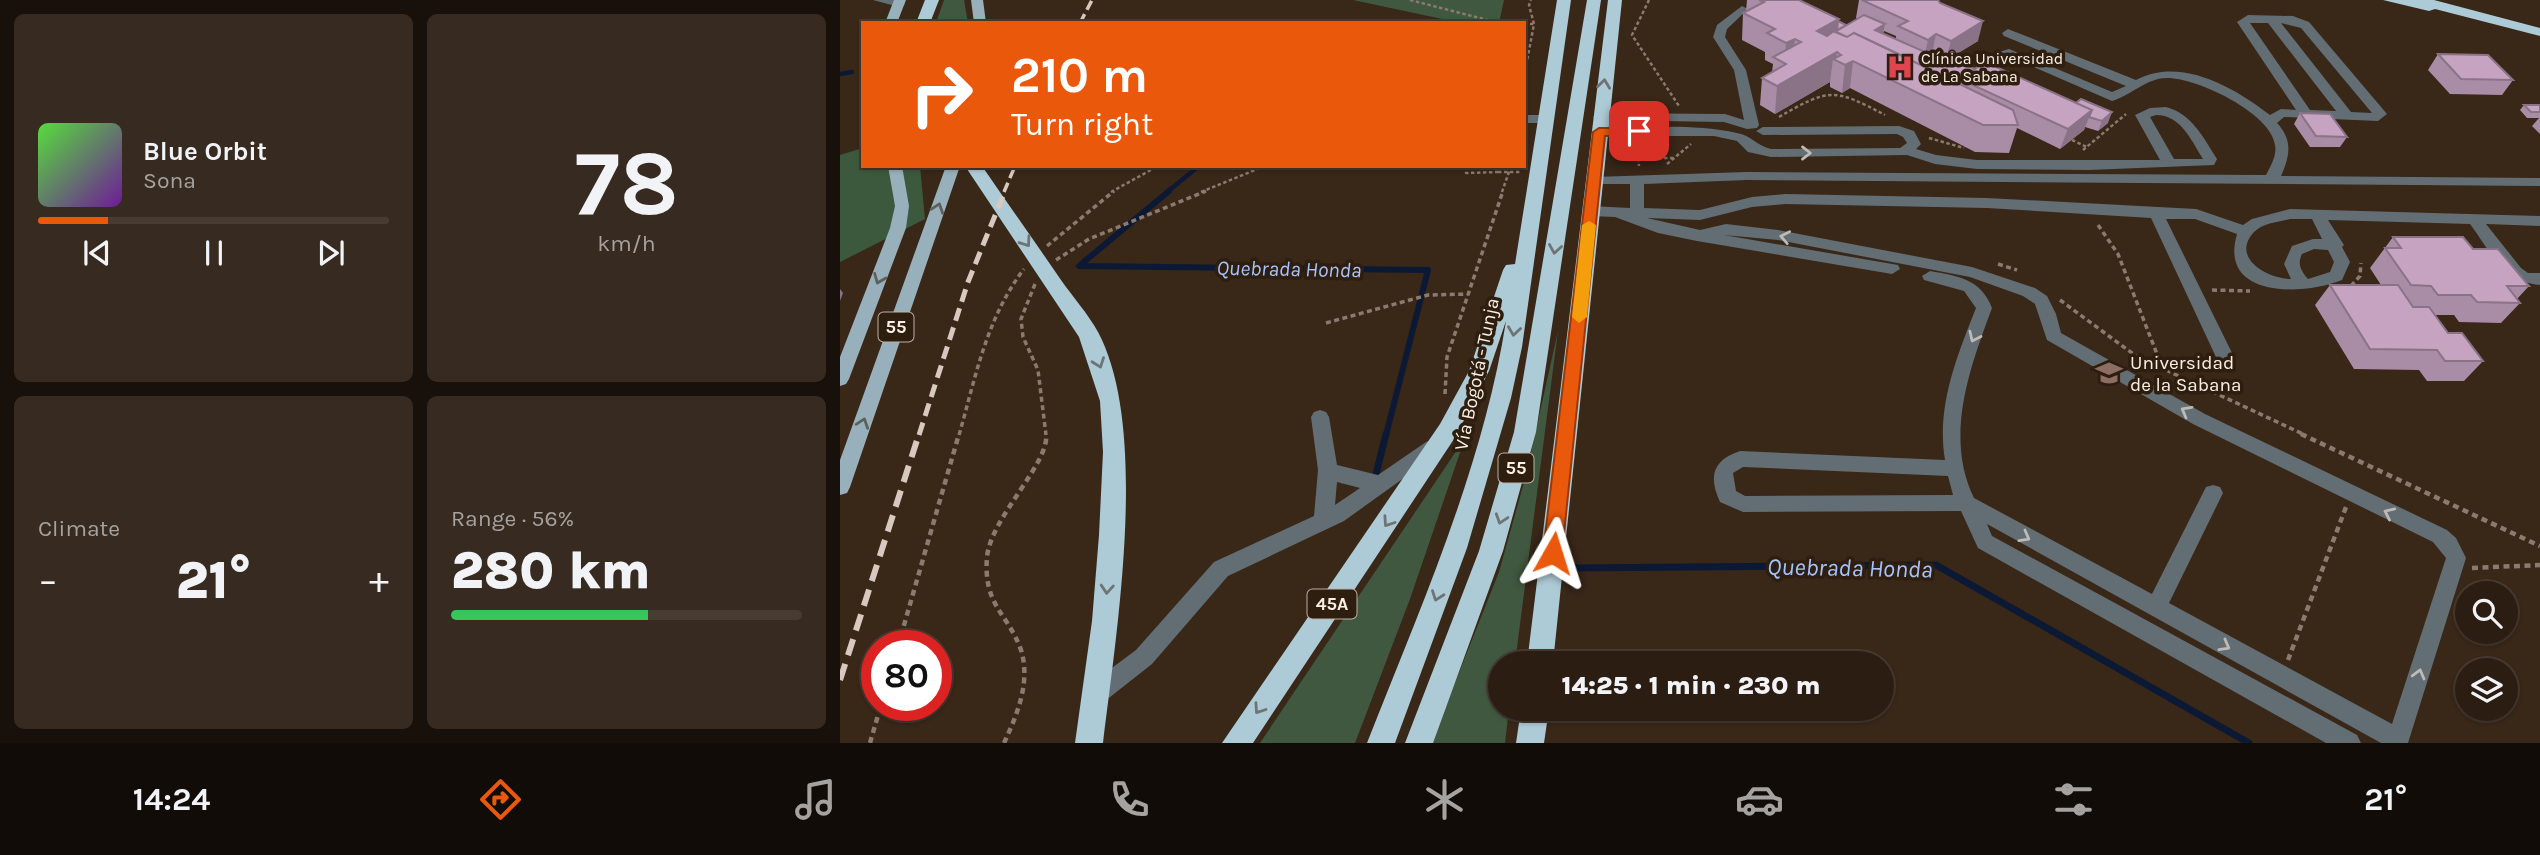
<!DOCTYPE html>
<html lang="en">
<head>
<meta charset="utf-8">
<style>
  body { margin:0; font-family:Karla,sans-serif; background:#372a20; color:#f1f3f6; height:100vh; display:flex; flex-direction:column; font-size:26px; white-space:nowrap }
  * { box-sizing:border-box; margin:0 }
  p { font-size:23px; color:#a6a29f }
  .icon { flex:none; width:38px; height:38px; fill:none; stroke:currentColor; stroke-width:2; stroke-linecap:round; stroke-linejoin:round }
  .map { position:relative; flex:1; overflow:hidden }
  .side { display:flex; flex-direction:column; gap:14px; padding:14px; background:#18100a; width:840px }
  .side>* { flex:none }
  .guide { position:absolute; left:21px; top:21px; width:665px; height:147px; border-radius:0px; box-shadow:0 2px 5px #0004,0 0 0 2px #473b32; background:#ea580c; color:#fff; overflow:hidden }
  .fabs { position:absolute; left:1615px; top:581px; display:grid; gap:14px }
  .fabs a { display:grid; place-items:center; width:63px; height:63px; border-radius:50%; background:#2b1d12; box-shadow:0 2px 5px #0004,0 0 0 2px #473b32; font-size:35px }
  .speed { position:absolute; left:21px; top:630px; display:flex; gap:14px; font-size:35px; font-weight:700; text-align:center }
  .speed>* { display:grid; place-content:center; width:91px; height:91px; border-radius:50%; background:#2b1d12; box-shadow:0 2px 5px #0004,0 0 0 2px #473b32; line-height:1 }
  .speed .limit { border:10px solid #d22; background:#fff; color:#111 }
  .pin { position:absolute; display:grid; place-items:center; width:60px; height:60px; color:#fff; margin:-30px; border-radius:14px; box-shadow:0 4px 10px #0006 }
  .me { position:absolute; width:77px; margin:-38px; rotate:6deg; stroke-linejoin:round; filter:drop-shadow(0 0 5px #0008) }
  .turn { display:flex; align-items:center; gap:24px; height:147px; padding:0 35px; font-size:32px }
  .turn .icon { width:91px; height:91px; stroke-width:2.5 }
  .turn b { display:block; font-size:49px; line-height:60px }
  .big { font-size:52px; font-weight:800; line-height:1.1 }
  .side .tile { flex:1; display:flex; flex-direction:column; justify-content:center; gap:10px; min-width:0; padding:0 24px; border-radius:10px; background:#372a20 }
  .side .dial { align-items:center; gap:0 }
  .dial b { font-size:91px; line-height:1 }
  .song { display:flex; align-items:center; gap:21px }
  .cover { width:84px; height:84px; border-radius:10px; background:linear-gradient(135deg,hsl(110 70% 55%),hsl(280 70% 35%)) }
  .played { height:7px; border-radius:4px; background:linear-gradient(90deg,#ea580c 20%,#473b32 20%) }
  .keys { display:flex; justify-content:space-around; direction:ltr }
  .heat { display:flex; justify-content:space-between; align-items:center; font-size:38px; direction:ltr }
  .charge { height:10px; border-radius:5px; background:linear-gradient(90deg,#34c759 56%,#473b32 0) }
  .side .tiles { flex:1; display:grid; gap:14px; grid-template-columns:repeat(2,1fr) }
  .trip { position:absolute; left:648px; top:651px; width:406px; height:70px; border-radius:35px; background:#2b1d12; box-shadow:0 2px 5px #0004,0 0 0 2px #473b32; font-weight:800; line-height:70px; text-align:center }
  .menu { display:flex; height:112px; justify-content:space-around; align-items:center; background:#110c07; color:#a6a29f }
  .menu .icon { width:49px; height:49px }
  .menu .current { color:#ea580c }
  .menu b { font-size:32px; color:#f1f3f6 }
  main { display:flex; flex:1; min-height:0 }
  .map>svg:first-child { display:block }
  .green { fill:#415840 }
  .forest { fill:#3d593d }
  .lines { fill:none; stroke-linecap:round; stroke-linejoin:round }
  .stream-far2 { stroke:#0c1934; stroke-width:4.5 }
  .stream-far1 { stroke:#0c1934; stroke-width:6 }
  .stream { stroke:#0c1934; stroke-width:7 }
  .path-far2 { stroke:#8b7b6e; stroke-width:2.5; stroke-dasharray:3.5 2.5; stroke-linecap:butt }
  .path-far1 { stroke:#8b7b6e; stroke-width:3.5; stroke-dasharray:5 3.5; stroke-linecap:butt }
  .path { stroke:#8b7b6e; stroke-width:4.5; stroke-dasharray:6 4.5; stroke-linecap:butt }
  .minor { fill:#626e73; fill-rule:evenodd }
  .major { fill:#98b0bb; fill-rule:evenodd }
  .highway { fill:#adcad7; fill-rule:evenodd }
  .rail-far2 { stroke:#d7c9bf; stroke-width:3.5; stroke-dasharray:10 5; stroke-linecap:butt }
  .rail-far1 { stroke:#d7c9bf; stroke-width:5; stroke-dasharray:13 7; stroke-linecap:butt }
  .rail { stroke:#d7c9bf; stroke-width:6; stroke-dasharray:17 9; stroke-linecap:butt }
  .wall { fill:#a98ca6; fill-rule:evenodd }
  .shaded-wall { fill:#8a7287 }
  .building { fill:#c5a3c1; stroke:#8a7287; stroke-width:2 }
  .oneway { stroke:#6e7473 }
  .oneway2 { stroke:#bebbb7 }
  .oneway3 { stroke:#5e605c }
  .route { fill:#ea580c; stroke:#983908; stroke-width:2 }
  .slow { fill:#f59e0b }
  .labels { text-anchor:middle; stroke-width:7; stroke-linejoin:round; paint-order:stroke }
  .far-poi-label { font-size:16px; fill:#fbefe5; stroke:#2e1e0f; text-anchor:start }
  .shield { fill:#2e1e0f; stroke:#beb0a5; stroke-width:2 }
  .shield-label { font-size:18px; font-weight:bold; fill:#fbefe5 }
  .poi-label { font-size:19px; fill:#fbefe5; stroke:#2e1e0f; text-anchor:start }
  .street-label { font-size:19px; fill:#fbefe5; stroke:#2e1e0f }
  .water-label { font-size:21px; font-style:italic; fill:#a6c3fc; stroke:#2e1e0f }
  .near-water-label { font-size:24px; font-style:italic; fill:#a6c3fc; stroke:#2e1e0f }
</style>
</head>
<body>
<main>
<section class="side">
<div class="tiles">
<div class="tile">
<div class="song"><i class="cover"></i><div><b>Blue Orbit</b><p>Sona</p></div></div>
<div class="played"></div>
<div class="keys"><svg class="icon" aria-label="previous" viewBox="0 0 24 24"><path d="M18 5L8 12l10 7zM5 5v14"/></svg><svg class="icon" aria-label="pause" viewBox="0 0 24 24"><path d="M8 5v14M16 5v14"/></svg><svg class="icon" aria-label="next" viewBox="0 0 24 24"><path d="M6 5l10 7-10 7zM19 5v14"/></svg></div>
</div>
<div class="tile dial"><b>78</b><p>km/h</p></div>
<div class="tile"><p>Climate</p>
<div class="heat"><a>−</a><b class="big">21°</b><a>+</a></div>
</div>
<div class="tile"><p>Range · 56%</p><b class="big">280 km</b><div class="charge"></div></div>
</div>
</section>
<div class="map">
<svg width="1700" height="743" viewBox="0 0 1700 743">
  <rect width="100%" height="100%" fill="#392718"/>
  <path class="green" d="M104,0H124L128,23H96Z
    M513,0H664L659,23H621Z
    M718,331L675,663H660V709H669L665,743H591L659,572L685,479Z
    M625,438L570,599L515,743H420Z"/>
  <path class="forest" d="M23,148V166H80L85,219L0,262V155Z"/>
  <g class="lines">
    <path class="stream-far2" d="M0,74L12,72
      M327,192L359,166"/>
    <path class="stream-far1" d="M329,191L239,266L588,270L546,435"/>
    <path class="stream" d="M534,482L546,434
      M733,568L1096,565L1409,743"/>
    <path class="path-far2" d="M570,0L659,23
      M809,0L792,35L839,106
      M684,24H694
      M684,77L694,24L689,5L691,0
      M939,117C989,88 994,88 1045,115
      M1089,138L1124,148
      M1232,140L1247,147
      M789,143L791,153L795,155L820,147
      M797,146L799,166
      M1243,150L1286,114
      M776,158H836
      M827,164L851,144
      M627,166L626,173L658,172
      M659,166L658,172H681
      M627,167L657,166
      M271,192L318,166
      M361,192L425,166
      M662,192L671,166"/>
    <path class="path-far1" d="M1258,225L1278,254L1322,367
      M207,246L274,191
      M216,260L249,239L366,191
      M1158,264L1177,270
      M195,284L181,319L183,337L198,370L206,435
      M1511,286L1520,276L1521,263
      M1372,290L1410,291
      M1220,300L1296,356L1465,435
      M486,323L588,295L629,294
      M605,394L607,357L663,191
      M119,435C136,376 146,319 184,269"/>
    <path class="path" d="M1461,434L1700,546
      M1632,568L1700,565
      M58,646L119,434
      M1448,660L1506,507
      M30,743L41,705
      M164,743C177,715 191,682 181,650C168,613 143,606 147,557C151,517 210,463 206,434"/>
    <path class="minor" d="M33,0H56L65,4L59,7Z
      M902,6L908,9L887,29L885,37L906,70L919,125L917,128L907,129L884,122L755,120L753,117L760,113L885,114L904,120L894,70L873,37L877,25Z
      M1408,15L1453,16L1469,22L1547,114L1538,121L1444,117L1437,123C1453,140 1450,156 1441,176L1700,178V186L907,180L804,184V208L860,210L912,197L945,194L1147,198L1356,209L1403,225L1412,219L1450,209L1700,216V226L1646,224L1681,268L1688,273H1700V285C1663,282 1650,251 1630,224L1488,220L1504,245L1502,247L1510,262L1502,280C1462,296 1378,298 1397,234L1355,219H1326L1394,357L1385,363L1376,357L1311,218L1147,208L945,204L912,207L860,220L807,218L860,230L886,224L938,230L1132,267L1195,288L1207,296L1216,314L1221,333L1365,414L1607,530L1616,538L1626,558L1568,743H1541L1147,524L1152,536L1517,735L1521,743H1486L1138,548L1121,511L903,512L880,502C868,476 873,460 900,451L1105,460C1096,407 1117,356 1136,308L1124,291L1084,280L1082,276L1090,271C1118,276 1141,279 1152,308C1130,367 1104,437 1134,498L1312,594L1366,487L1373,485L1380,487L1383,493L1329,603L1552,724L1606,558L1593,542L1353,424L1207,340L1195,304L1183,296L1130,277L938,240L884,235L1058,265L1060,269L1052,274L857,241L818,233L775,217L750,216L743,211L750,206L790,208V184H749L747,181L754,177L907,172L1426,175C1431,166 1437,155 1435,145C1431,113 1356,77 1326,78C1307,78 1290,96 1272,101L1159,52L1169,49L1272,92L1286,86L1164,36L1162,33L1168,29L1296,80C1340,56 1394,87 1430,115L1441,109L1456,110L1397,22ZM1410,23H1428L1496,111L1470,110ZM1441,23L1461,28L1532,113L1511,112ZM1450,219H1472L1482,239H1473L1452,246L1444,264L1451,279C1428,279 1390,258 1414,232C1423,223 1438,222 1450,219ZM1474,249L1488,250L1494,262L1490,272L1468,279C1461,271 1457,264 1462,254ZM903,467L1108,476L1113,495L905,496L896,491L893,473Z
      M1326,107C1352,114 1363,137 1377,159L1374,165L1249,170L1137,169L1095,164L1067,155L931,157L908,152L897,141L874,136H759L752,132L759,128C804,128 853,123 897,133C911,135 917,146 931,149L1060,148L1067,143L1063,137L1057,134L923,135L916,131L923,127L1059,126L1074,131L1081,144L1076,149L1096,155L1137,160H1320L1295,115L1310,108ZM1316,115C1341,115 1351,140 1363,159H1334L1310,117Z
      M684,115H707L714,119L707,123H684Z
      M480,410L486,412L489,417L497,465L538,475L586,442L593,439L600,442L602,447L600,452L504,521L388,576L312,664L265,701L257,704L249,701L246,693L249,685L296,650L374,562L474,516L478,470L471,417L474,412ZM497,482L520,488L495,505Z"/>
    <path class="major" d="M54,0H66L57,23H45Z
      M131,0H143L146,23H134Z
      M48,166H62L69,206L66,228L9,379L6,384L0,386V357L50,228L55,206Z
      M106,166H120L10,487L7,493L0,495V460Z"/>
    <path class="highway" d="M85,0H99L90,23H76Z
      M717,0H731L682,347L671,398L627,548L555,743H527C581,606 643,467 666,321L649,371L616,436L413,743H382L600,424L629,371L663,270L666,265L675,264Z
      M747,0H761L696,432L663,551L593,743H565L639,551L674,432Z
      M768,0H782L713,663H687Z
      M1543,0H1594L1700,28V36L1595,9L1589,11Z
      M125,166H142C168,204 195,242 221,280C233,297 248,314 258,332C310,430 276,634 263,743H235L252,621L259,535L263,452L260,401L239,337Z
      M681,709H709L704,743H676Z"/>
    <path class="rail-far2" d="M240,23L252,0
      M164,192L175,166"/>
    <path class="rail-far1" d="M79,435L128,282L165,191"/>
    <path class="rail" d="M0,680L79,434"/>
  </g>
  <path class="wall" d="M907,0H959L1006,25L1018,19L1016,18L1019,0H1098L1100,3L1138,41L1110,58L1135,69L1268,123L1258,131L1245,127L1244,130L1220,149L1177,128L1169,153L1135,152L1010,88L1002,93L990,87V82L935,114L920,105L922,78L932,72L933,64L925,60V52L902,40L903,13L906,11ZM1044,31L1056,36V39L1043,33Z
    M1598,54L1673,80L1662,95L1610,94L1588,70Z
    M1684,105H1700V134L1692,126L1699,118H1687L1680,110Z
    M1460,113L1507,137L1500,147H1470L1454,124Z
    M535,166H582L581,170H536Z
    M1553,237L1633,249L1689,286L1677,299L1680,303L1661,323L1619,322L1614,315H1595L1608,333L1643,361L1624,381H1587L1579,370L1514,369L1475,305L1490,285H1541L1530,268Z"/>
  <path class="shaded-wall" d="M999,19L995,45L997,52L996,61L993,59L990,82L935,114L937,86L977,31Z
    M1143,21L1138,41L1106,60L1111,41Z
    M1045,24L1042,39L1035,30Z
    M1096,34L1092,54L1084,59L1088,40Z
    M955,39L952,66L945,63L946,43Z
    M1013,61L1010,88L1002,93L1005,65Z
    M1252,110L1244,130L1220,149L1228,129Z
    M1272,112L1268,123L1258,131L1262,121Z
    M0,289L3,293L0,301Z"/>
  <path class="building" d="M919,0H959L999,19L977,31L987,36L994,31L1007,37L1014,33L1048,49L1173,110L1178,125H1143L1013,61L1005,65L993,59L1001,55L997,52L937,86L922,78L946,64L933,57L961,42L955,39L946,43L927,33L935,29L903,13L924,2Z
    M1022,0H1098L1100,3L1143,21L1111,41L1096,34L1088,40L1058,26L1068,21Z
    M1024,15L1045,24L1035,30L1087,53L1092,50L1135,69L1120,79L1118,83L1014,33L1007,37L995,32Z
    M998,21L1006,25L997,30Z
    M1598,54L1648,55L1673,80L1621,79Z
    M1145,62L1252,110L1228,129L1120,79Z
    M1241,99L1272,112L1262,121L1249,117L1252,110L1236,103Z
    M1684,105H1700V112H1691Z
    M1460,113L1490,114L1507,137L1476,136Z
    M1553,237H1623L1633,249H1658L1689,286H1667L1680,303L1637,302L1631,295H1598L1591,286L1571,285L1545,248H1561Z
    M1490,285H1558L1573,307H1589L1608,333H1622L1643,361H1605L1597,350L1530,349Z"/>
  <defs><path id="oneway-chevron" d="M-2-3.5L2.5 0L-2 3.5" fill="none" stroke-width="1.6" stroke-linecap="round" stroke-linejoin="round" transform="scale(1.75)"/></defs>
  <g class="oneway">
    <use href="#oneway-chevron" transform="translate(764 84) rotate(-83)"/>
    <use href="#oneway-chevron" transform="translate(186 242) rotate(55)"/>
    <use href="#oneway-chevron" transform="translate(715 249) rotate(99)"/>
    <use href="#oneway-chevron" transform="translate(674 331) rotate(98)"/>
    <use href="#oneway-chevron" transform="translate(259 363) rotate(70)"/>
    <use href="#oneway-chevron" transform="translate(661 519) rotate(108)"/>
    <use href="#oneway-chevron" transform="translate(548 522) rotate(124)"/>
    <use href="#oneway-chevron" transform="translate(267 589) rotate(94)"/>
    <use href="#oneway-chevron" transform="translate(597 596) rotate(110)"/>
    <use href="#oneway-chevron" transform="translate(419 709) rotate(124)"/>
  </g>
  <g class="oneway2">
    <use href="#oneway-chevron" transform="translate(966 153)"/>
    <use href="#oneway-chevron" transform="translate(945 237) rotate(-169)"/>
    <use href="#oneway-chevron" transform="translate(1134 337) rotate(115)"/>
    <use href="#oneway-chevron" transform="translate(1346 411) rotate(-151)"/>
    <use href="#oneway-chevron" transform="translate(1549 513) rotate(-155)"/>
    <use href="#oneway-chevron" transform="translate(1185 537) rotate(29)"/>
    <use href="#oneway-chevron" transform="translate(1385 646) rotate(29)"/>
    <use href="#oneway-chevron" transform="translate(1579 674) rotate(-75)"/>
  </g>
  <g class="oneway3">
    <use href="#oneway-chevron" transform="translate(98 208) rotate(-71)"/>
    <use href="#oneway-chevron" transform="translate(39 279) rotate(112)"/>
    <use href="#oneway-chevron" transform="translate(23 423) rotate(-71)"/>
  </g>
  <path class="route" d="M759,128H799L805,131L799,135L765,136L722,553L719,559L713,561L706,559L703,553L753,132Z"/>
  <path class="slow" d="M749,221L756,225L747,317L739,323L732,317L742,225Z"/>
  <defs>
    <symbol id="hospital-bare" viewBox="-9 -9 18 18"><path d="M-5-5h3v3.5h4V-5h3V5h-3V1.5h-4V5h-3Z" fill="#e0444e" stroke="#2e1e0f" stroke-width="2.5" paint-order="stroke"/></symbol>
    <symbol id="university-bare" viewBox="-9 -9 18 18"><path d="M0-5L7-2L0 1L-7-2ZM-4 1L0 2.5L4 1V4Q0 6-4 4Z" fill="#8d6e63" stroke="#2e1e0f" stroke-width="2.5" paint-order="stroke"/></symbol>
  </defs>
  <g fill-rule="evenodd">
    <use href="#hospital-bare" x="1041" y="48" width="38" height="38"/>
    <use href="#university-bare" x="1250" y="354" width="38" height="38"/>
  </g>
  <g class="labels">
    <g class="far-poi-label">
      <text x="1081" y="64">Clínica Universidad<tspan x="1081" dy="18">de La Sabana</tspan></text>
    </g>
    <g class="shield">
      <rect x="38.5" y="312.5" width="35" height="29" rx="5"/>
      <rect x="658.5" y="453.5" width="35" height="29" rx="5"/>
      <rect x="467.5" y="589.5" width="49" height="29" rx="5"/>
    </g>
    <g class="shield-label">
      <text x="56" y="333">55</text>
      <text x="676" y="474">55</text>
      <text x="492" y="610">45A</text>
    </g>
    <g class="poi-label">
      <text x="1290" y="369">Universidad<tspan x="1290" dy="22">de la Sabana</tspan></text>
    </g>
    <g class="street-label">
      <text transform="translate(636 374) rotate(-78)" y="7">Vía Bogotá - Tunja</text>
    </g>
    <g class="water-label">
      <text transform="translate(449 269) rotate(1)" y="7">Quebrada Honda</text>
    </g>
    <g class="near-water-label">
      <text transform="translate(1010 568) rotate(1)" y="8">Quebrada Honda</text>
    </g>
  </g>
</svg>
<div class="fabs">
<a><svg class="icon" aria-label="search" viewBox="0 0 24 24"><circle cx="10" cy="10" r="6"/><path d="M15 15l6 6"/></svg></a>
<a><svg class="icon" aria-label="layers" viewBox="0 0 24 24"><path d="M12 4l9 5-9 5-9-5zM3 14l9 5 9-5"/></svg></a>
</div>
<div class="speed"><div class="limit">80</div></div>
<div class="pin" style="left:799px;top:131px;background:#d93025"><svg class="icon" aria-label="arrive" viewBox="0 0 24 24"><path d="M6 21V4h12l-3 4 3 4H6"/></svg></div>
<svg class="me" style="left:713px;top:553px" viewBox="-20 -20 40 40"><path d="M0-17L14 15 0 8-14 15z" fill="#ea580c" stroke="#fff" stroke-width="4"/></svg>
<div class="trip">14:25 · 1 min · 230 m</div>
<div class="guide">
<div class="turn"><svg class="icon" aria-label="right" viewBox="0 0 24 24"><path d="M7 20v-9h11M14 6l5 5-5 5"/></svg><div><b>210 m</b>Turn right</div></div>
</div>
</div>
</main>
<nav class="menu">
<b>14:24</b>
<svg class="icon current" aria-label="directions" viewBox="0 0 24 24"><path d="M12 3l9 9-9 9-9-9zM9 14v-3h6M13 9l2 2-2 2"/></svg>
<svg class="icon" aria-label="music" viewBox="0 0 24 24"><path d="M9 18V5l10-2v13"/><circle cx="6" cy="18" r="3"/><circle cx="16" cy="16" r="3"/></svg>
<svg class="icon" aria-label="phone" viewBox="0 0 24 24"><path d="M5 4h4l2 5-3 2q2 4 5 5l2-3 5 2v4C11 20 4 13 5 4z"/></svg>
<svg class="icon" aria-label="climate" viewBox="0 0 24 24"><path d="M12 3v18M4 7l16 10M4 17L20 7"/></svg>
<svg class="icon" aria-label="car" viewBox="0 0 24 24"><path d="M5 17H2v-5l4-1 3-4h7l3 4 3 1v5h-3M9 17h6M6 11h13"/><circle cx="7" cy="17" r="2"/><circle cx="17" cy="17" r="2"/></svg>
<svg class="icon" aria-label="filters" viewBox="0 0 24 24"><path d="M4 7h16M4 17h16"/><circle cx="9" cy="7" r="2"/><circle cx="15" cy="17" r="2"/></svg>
<b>21°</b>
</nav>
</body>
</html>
